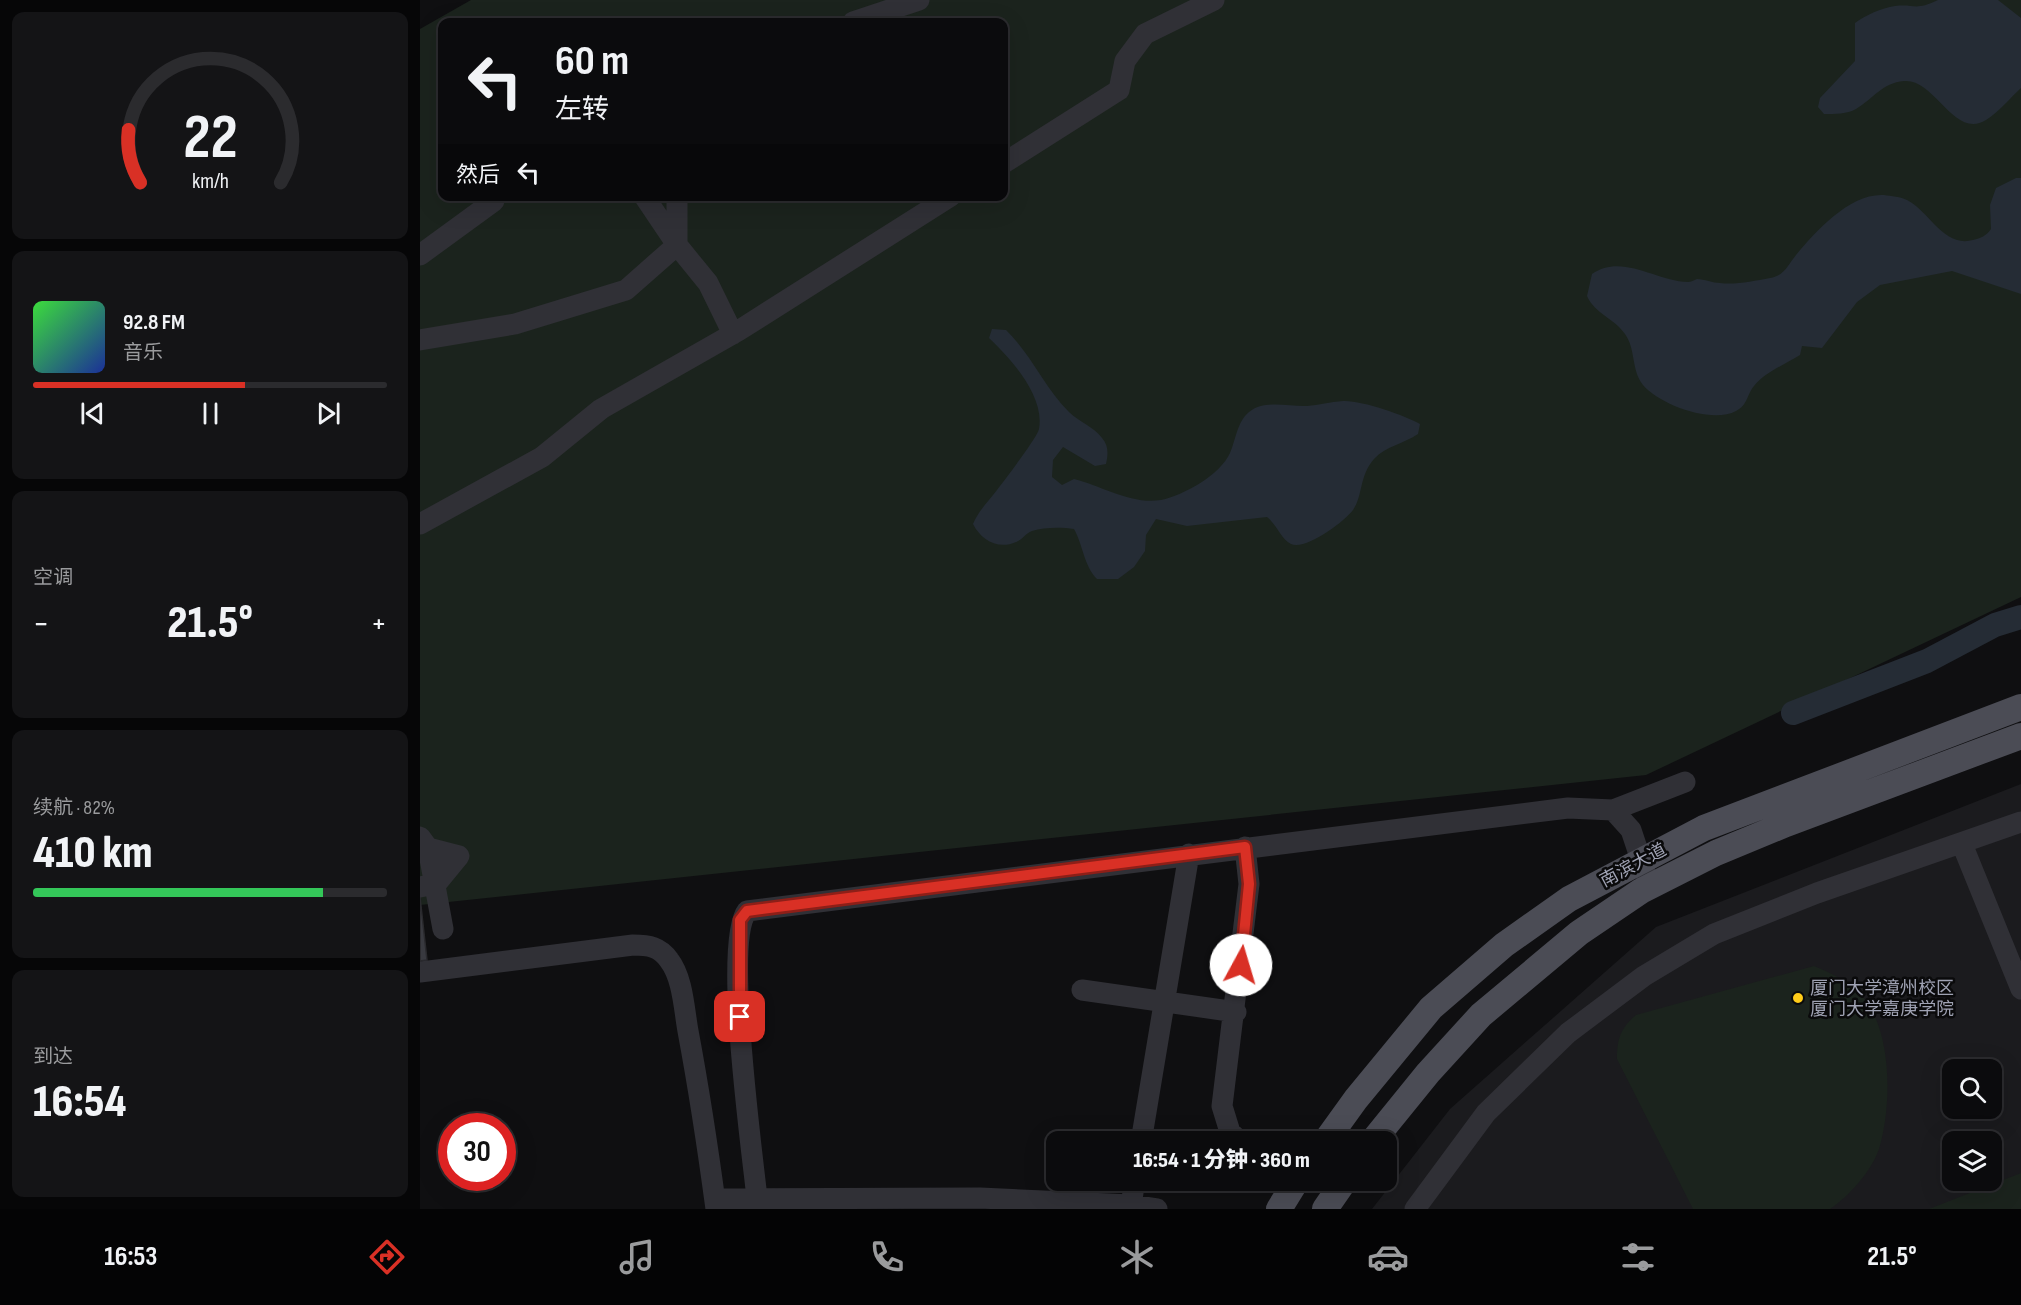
<!DOCTYPE html>
<html lang="zh">
<head>
<meta charset="utf-8">
<style>
  body { margin:0; font-family:"Sofia Sans Condensed","Noto Sans SC",sans-serif; background:#141416; color:#f1f3f6; height:100vh; display:flex; flex-direction:column; font-size:22px; white-space:nowrap }
  * { box-sizing:border-box; margin:0 }
  p { font-size:20px; color:#9a9b9d }
  .icon { flex:none; width:33px; height:33px; fill:none; stroke:currentColor; stroke-width:2; stroke-linecap:round; stroke-linejoin:round }
  .map { position:relative; flex:1; overflow:hidden }
  .side { display:flex; flex-direction:column; gap:12px; padding:12px; background:#060607; width:420px }
  .side>* { flex:none }
  .banner { position:absolute; left:18px; top:18px; width:570px; height:183px; border-radius:12px; box-shadow:0 6px 24px #0002,0 0 0 2px #2b2b2e; background:#0b0b0d; color:#f1f3f6; overflow:hidden }
  .fabs { position:absolute; left:1522px; top:1059px; display:grid; gap:12px }
  .fabs a { display:grid; place-items:center; width:60px; height:60px; border-radius:12px; background:#0b0b0d; box-shadow:0 6px 24px #0002,0 0 0 2px #2b2b2e; font-size:30px }
  .speed { position:absolute; left:18px; top:1113px; display:flex; gap:12px; font-size:30px; font-weight:700; text-align:center }
  .speed>* { display:grid; place-content:center; width:78px; height:78px; border-radius:50%; background:#0b0b0d; box-shadow:0 6px 24px #0002,0 0 0 2px #2b2b2e; line-height:1 }
  .speed .limit { border:9px solid #d22; background:#fff; color:#111 }
  .pin { position:absolute; display:grid; place-items:center; width:51px; height:51px; color:#fff; margin:-26px; border-radius:12px; box-shadow:0 3px 9px #0006 }
  .me { position:absolute; width:66px; margin:-33px; rotate:6deg; stroke-linejoin:round; filter:drop-shadow(0 0 4px #0008) }
  .turn { display:flex; align-items:center; gap:21px; height:126px; padding:0 18px; font-size:27px }
  .turn .icon { width:78px; height:78px; stroke-width:2.5 }
  .turn b { display:block; font-size:42px; line-height:51px }
  .then { display:flex; align-items:center; height:57px; padding:0 18px; background:#0003; gap:12px; font-size:22px }
  .big { font-size:45px; font-weight:800; line-height:1.1 }
  .side .widget { flex:1; display:flex; flex-direction:column; justify-content:center; gap:9px; min-width:0; padding:0 21px; border-radius:12px; background:#141416 }
  .side .dial { align-items:center; gap:0 }
  .dial svg { height:156px; overflow:visible; fill:none; stroke:#2b2b2e; stroke-width:7; stroke-linecap:round; text-anchor:middle }
  .dial text { fill:#f1f3f6; stroke:none }
  .song { display:flex; align-items:center; gap:18px }
  .cover { width:72px; height:72px; border-radius:9px; background:linear-gradient(135deg,hsl(120 70% 55%),hsl(230 70% 35%)) }
  .played { height:6px; border-radius:3px; background:linear-gradient(90deg,#d93025 60%,#2b2b2e 60%) }
  .keys { display:flex; justify-content:space-around; direction:ltr }
  .heat { display:flex; justify-content:space-between; align-items:center; font-size:33px; direction:ltr }
  .charge { height:9px; border-radius:4px; background:linear-gradient(90deg,#34c759 82%,#2b2b2e 0) }
  .trip { position:absolute; left:626px; top:1131px; width:351px; height:60px; border-radius:12px; background:#0b0b0d; box-shadow:0 6px 24px #0002,0 0 0 2px #2b2b2e; font-weight:800; line-height:60px; text-align:center }
  .tabs { display:flex; height:96px; justify-content:space-around; align-items:center; background:#040405; color:#9a9b9d }
  .tabs .icon { width:42px; height:42px }
  .tabs .active { color:#d93025 }
  .tabs b { font-size:27px; color:#f1f3f6 }
  main { display:flex; flex:1; min-height:0 }
  .map>svg:first-child { display:block }
  .built { fill:#1b1b1e; fill-rule:evenodd }
  .green { fill:#1b231d; fill-rule:evenodd }
  .water { fill:#252c35 }
  .lines { fill:none; stroke-linecap:round; stroke-linejoin:round }
  .river { stroke:#252c35; stroke-width:24 }
  .building { fill:#38393f; stroke:#29292d; stroke-width:1.5 }
  .minor { stroke:#303036; stroke-width:21 }
  .major { stroke:#4b4c55; stroke-width:26 }
  .route-casing { stroke:#8d1f18; stroke-width:15 }
  .route { stroke:#d93025; stroke-width:10 }
  .poi-dot { fill:#ffcc19; stroke:#0a0a0b; stroke-width:2 }
  .labels { text-anchor:middle; stroke-width:5; stroke-linejoin:round; paint-order:stroke }
  .street-label { font-size:18px; fill:#9fa2b3; stroke:#0a0a0b }
  .poi-label { font-size:18px; fill:#9fa2b3; stroke:#0a0a0b; text-anchor:start }
</style>
</head>
<body>
<main>
<section class="side">
<div class="widget dial"><svg viewBox="0 0 100 80">
<path d="M14 69A42 42 0 1 1 86 69"/>
<path d="M14 69A42 42 0 0 1 8 42" stroke="#d93025"/>
<text x="50" y="56" font-size="32" font-weight="700">22</text>
<text x="50" y="72" font-size="11">km/h</text>
</svg></div>
<div class="widget">
<div class="song"><i class="cover"></i><div><b>92.8 FM</b><p>音乐</p></div></div>
<div class="played"></div>
<div class="keys"><svg class="icon" aria-label="previous" viewBox="0 0 24 24"><path d="M18 5L8 12l10 7zM5 5v14"/></svg><svg class="icon" aria-label="pause" viewBox="0 0 24 24"><path d="M8 5v14M16 5v14"/></svg><svg class="icon" aria-label="next" viewBox="0 0 24 24"><path d="M6 5l10 7-10 7zM19 5v14"/></svg></div>
</div>
<div class="widget"><p>空调</p>
<div class="heat"><a>−</a><b class="big">21.5°</b><a>+</a></div>
</div>
<div class="widget"><p>续航 · 82%</p><b class="big">410 km</b><div class="charge"></div></div>
<div class="widget"><p>到达</p><b class="big">16:54</b></div>
</section>
<div class="map">
<svg width="1601" height="1209" viewBox="0 0 1601 1209">
  <rect width="100%" height="100%" fill="#0f0f11"/>
  <path class="built" d="M1601,784V1209H952L1030,1109L1236,927ZM1533,1070H1572V1108H1533ZM1533,1142H1572V1180H1533Z"/>
  <path class="green" d="M51,0H1601V597L1226,775L0,905V29ZM22,22H584V196H22Z
    M1394,966C1411,973 1428,981 1441,995C1473,1029 1472,1107 1459,1149C1451,1172 1429,1196 1410,1209H1273L1197,1059C1197,1038 1201,1028 1216,1015Z
    M1601,1173V1209H1509Z"/>
  <path class="water" d="M1518,0H1578L1601,18V88C1590,98 1579,112 1566,120C1534,140 1515,78 1484,81C1462,83 1453,99 1436,109C1427,114 1415,114 1404,114L1398,107L1400,98L1435,61V23C1446,15 1461,8 1475,6C1496,4 1495,11 1518,0Z
    M1596,178H1601V294L1532,271L1460,285L1437,302L1402,348L1382,346L1380,355C1366,364 1345,372 1334,386C1327,394 1328,405 1316,411C1292,424 1240,405 1223,385C1211,370 1216,349 1205,334C1194,318 1175,314 1167,296L1172,274C1202,253 1235,281 1268,282C1271,282 1274,280 1277,279C1284,279 1293,283 1300,283C1315,285 1334,281 1350,278C1364,276 1368,265 1376,255C1396,231 1430,193 1464,195C1471,196 1481,197 1487,200C1510,212 1524,248 1553,240C1561,238 1566,236 1571,229L1570,205L1576,188Z
    M572,329L586,330C611,354 624,387 649,412C659,422 673,426 682,438C689,446 688,455 686,464L675,466L643,447L633,460L632,477L642,485L654,479C682,486 712,505 741,500C764,495 800,475 810,453C816,439 817,422 829,412C845,399 869,407 887,406C899,405 910,402 923,401C941,400 984,415 1000,424L998,434C983,444 966,446 954,459C939,476 943,496 933,510C924,522 885,551 871,544C861,539 857,525 847,517L767,526L736,519L726,535L725,551L714,567L698,579H677C664,566 663,545 654,529C642,527 624,527 612,531C606,533 602,540 596,542C578,550 561,540 553,524C559,510 568,502 577,490C584,481 617,438 619,429C625,396 591,359 569,338Z"/>
  <g class="lines">
    <path class="river" d="M1373,713L1507,661L1575,625L1601,617"/>
  </g>
  <path class="building" d="M0,897L7,960L0,961Z"/>
  <g class="lines">
    <path class="minor" d="M433,22L499,0
      M584,163L699,90L705,61L725,34L794,0
      M224,196L257,245L288,283L313,334
      M0,255L74,201
      M0,340L95,324L206,290L257,245V196
      M0,524L122,457L181,409L318,331L531,196
      M1193,810L1265,782
      M0,837L8,848L23,929
      M1542,844L1601,989
      M0,887L16,884L39,856L8,848
      M0,972L213,945C229,945 240,947 249,960C263,978 264,1009 268,1031C279,1090 288,1149 296,1209
      M662,990L816,1012
      M721,1142L769,854
      M821,1142L810,1132L802,1106L829,884L825,847
      M337,1198C332,1150 303,942 327,911L1148,808L1193,810L1211,830L1230,887
      M295,1199L560,1198L711,1205L737,1209
      M711,1205L715,1180
      M995,1209L1066,1113L1148,1033L1224,976L1294,934L1397,893L1601,822"/>
    <path class="major" d="M905,1142L936,1099L1011,1008L1084,945L1149,899L1284,828L1601,707
      M952,1142L1008,1073L1061,1015L1159,933L1221,891L1296,853L1366,824L1601,736
      M859,1209L877,1180
      M905,1209L925,1180"/>
  </g>
  <g class="lines">
    <defs>
      <path id="route" d="M320,1017V920L327,911L825,847L829,884L821,965"/>
    </defs>
    <use href="#route" class="route-casing"/>
    <use href="#route" class="route"/>
  </g>
  <circle class="poi-dot" cx="1378" cy="998" r="6"/>
  <g class="labels">
    <g class="street-label">
      <text transform="translate(1213 865) rotate(-28)" y="6">南滨大道</text>
    </g>
    <g class="poi-label">
      <text x="1390" y="994">厦门大学漳州校区<tspan x="1390" dy="21">厦门大学嘉庚学院</tspan></text>
    </g>
  </g>
</svg>
<div class="fabs">
<a><svg class="icon" aria-label="search" viewBox="0 0 24 24"><circle cx="10" cy="10" r="6"/><path d="M15 15l6 6"/></svg></a>
<a><svg class="icon" aria-label="layers" viewBox="0 0 24 24"><path d="M12 4l9 5-9 5-9-5zM3 14l9 5 9-5"/></svg></a>
</div>
<div class="speed"><div class="limit">30</div></div>
<div class="pin" style="left:320px;top:1017px;background:#d93025"><svg class="icon" aria-label="arrive" viewBox="0 0 24 24"><path d="M6 21V4h12l-3 4 3 4H6"/></svg></div>
<svg class="me" style="left:821px;top:965px" viewBox="-20 -20 40 40"><circle r="19" fill="#fff"/><path d="M0-13L10 11 0 6-10 11z" fill="#d93025"/></svg>
<div class="trip">16:54 · 1 分钟 · 360 m</div>
<div class="banner">
<div class="turn"><svg class="icon" aria-label="left" viewBox="0 0 24 24"><path d="M17 20v-9H6M10 6l-5 5 5 5"/></svg><div><b>60 m</b>左转</div></div>
<div class="then">然后<svg class="icon" aria-label="left" viewBox="0 0 24 24"><path d="M17 20v-9H6M10 6l-5 5 5 5"/></svg></div>
</div>
</div>
</main>
<nav class="tabs">
<b>16:53</b>
<svg class="icon active" aria-label="directions" viewBox="0 0 24 24"><path d="M12 3l9 9-9 9-9-9zM9 14v-3h6M13 9l2 2-2 2"/></svg>
<svg class="icon" aria-label="music" viewBox="0 0 24 24"><path d="M9 18V5l10-2v13"/><circle cx="6" cy="18" r="3"/><circle cx="16" cy="16" r="3"/></svg>
<svg class="icon" aria-label="phone" viewBox="0 0 24 24"><path d="M5 4h4l2 5-3 2q2 4 5 5l2-3 5 2v4C11 20 4 13 5 4z"/></svg>
<svg class="icon" aria-label="climate" viewBox="0 0 24 24"><path d="M12 3v18M4 7l16 10M4 17L20 7"/></svg>
<svg class="icon" aria-label="car" viewBox="0 0 24 24"><path d="M5 17H2v-5l4-1 3-4h7l3 4 3 1v5h-3M9 17h6M6 11h13"/><circle cx="7" cy="17" r="2"/><circle cx="17" cy="17" r="2"/></svg>
<svg class="icon" aria-label="filters" viewBox="0 0 24 24"><path d="M4 7h16M4 17h16"/><circle cx="9" cy="7" r="2"/><circle cx="15" cy="17" r="2"/></svg>
<b>21.5°</b>
</nav>
</body>
</html>
